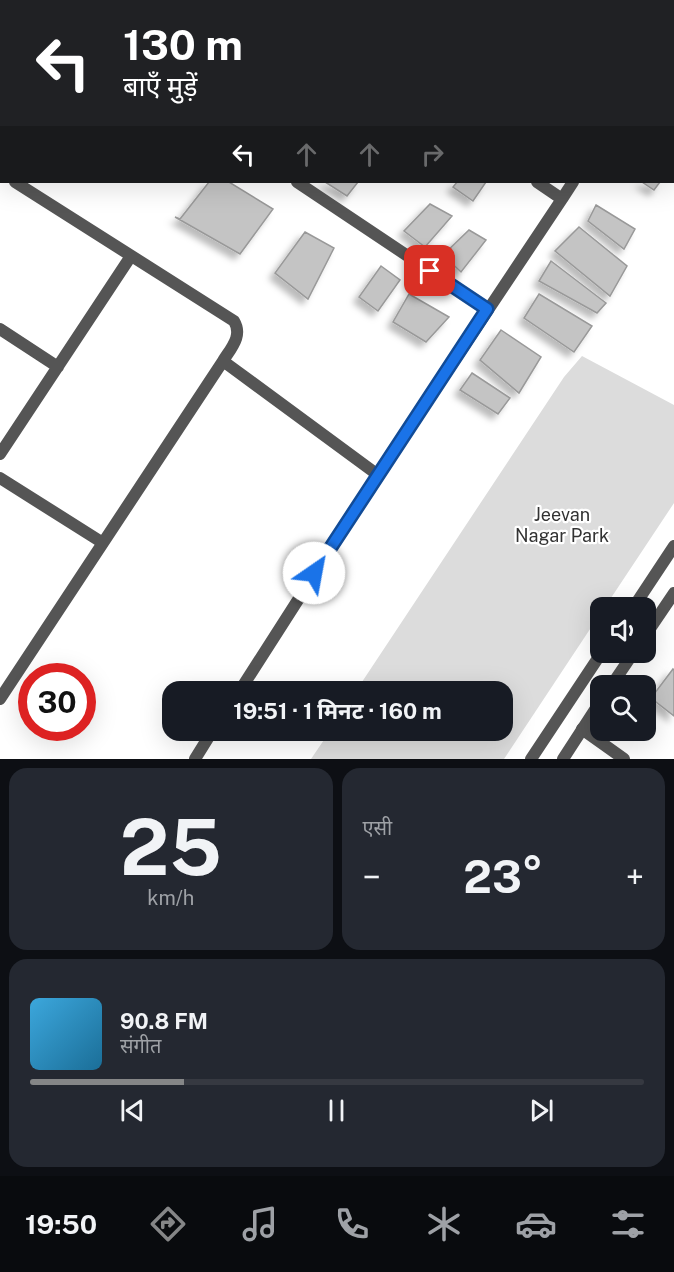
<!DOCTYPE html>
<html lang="hi">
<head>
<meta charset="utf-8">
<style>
  body { margin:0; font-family:"Public Sans","Noto Sans Devanagari",sans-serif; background:#242831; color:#f1f3f6; height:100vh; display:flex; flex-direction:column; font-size:22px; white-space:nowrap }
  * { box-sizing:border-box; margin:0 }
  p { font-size:20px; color:#9ea1a6 }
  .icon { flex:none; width:33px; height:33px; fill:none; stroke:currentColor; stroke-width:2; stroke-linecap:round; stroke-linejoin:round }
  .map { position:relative; height:759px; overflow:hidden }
  .side { display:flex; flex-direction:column; gap:9px; padding:9px; background:#0d0f14; flex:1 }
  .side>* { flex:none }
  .top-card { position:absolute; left:0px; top:0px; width:675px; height:183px; box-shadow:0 6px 24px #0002; background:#202124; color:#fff; overflow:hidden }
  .buttons { position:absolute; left:590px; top:597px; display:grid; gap:12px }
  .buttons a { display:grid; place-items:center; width:66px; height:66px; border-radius:12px; background:#171b24; box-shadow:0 6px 24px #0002; font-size:30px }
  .speed { position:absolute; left:18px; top:663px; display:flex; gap:12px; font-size:30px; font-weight:700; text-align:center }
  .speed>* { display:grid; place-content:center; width:78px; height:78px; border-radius:50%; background:#171b24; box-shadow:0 6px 24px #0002; line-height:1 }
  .speed .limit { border:9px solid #d22; background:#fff; color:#111 }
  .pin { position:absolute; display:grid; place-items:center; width:51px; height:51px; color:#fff; margin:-26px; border-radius:12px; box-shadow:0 3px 9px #0006 }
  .me { position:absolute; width:66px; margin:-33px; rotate:33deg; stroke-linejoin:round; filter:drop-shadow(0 0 4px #0008) }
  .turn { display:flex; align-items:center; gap:21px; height:126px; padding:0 24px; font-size:27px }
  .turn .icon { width:78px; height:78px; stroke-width:2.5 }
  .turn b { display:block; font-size:42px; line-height:51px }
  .lanes { display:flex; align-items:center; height:57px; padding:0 24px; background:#0003; justify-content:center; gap:30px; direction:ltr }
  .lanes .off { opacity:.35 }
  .big { font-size:45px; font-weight:700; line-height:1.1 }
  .side .widget { flex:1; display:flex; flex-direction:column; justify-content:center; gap:9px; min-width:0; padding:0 21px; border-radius:18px; background:#242831 }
  .side .dial { align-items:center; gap:0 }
  .dial b { font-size:78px; line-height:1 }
  .song { display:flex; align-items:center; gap:18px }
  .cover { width:72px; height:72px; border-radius:9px; background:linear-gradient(135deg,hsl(200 70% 55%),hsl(200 70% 35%)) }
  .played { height:6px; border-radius:3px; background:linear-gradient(90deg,#858687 25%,#363941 25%) }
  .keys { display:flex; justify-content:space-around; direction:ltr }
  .heat { display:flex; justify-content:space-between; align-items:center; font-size:33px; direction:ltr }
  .side .tiles { flex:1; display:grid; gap:9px; grid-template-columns:1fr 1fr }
  .widget:last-child { grid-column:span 2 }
  .trip { position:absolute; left:162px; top:681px; width:351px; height:60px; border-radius:18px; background:#171b24; box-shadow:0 6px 24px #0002; font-weight:700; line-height:60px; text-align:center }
  .dock { display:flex; height:96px; justify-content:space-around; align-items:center; background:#090b0e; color:#9ea1a6 }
  .dock .icon { width:42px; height:42px }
  .dock .selected { color:#858687 }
  .dock b { font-size:27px; color:#f1f3f6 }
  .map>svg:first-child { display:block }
  .green { fill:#dcdcdc }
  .building { fill:#c4c4c4; stroke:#999; stroke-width:1.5; filter:url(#shadow) }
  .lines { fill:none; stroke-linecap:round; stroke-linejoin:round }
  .primary-casing { stroke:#dbdbdb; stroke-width:17 }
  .minor { stroke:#555; stroke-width:12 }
  .tertiary { stroke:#555; stroke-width:12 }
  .primary { stroke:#000; stroke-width:15 }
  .route-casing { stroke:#114b97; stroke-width:15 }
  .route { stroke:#1a73e8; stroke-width:10 }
  .labels { text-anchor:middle; stroke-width:4.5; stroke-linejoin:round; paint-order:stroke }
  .park-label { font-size:18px; fill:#333; stroke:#fff }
</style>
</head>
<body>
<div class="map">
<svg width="674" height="759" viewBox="0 0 674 759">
  <defs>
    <filter id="shadow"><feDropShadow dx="-5.5" dy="5.5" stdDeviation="3" flood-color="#0004"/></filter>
  </defs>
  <rect width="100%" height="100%" fill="#fff"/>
  <path class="green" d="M582,356L674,405V503L605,607L600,608V614L504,759H311L330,731L502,730V692L356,691L564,377Z"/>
  <path class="building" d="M209,182H229L273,209L240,254L175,217L180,219Z
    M325,182H358L347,196Z
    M457,182H486L473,201L453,187Z
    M642,182H660L654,190Z
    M430,204L452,216L425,247L404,231Z
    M596,205L635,229L624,249L588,221Z
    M579,227L627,266L610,296L555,251Z
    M469,230L486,240L461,272L443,255Z
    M305,232L334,248L308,299L275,273Z
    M551,261L606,303L597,313L539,281Z
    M381,266L400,280L378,311L359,297Z
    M409,294L449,317L426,342L393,322Z
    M539,294L592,326L574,352L524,318Z
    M501,330L541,357L519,393L480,360Z
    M472,373L510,398L498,414L460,390Z
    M673,669L674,670V716L651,698Z"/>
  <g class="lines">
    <defs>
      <path id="primary" d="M617,0L619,2"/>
    </defs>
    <use href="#primary" class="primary-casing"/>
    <path class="minor" d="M24,0L26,2
      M266,0L269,2
      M154,2L155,0
      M0,172L2,173
      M297,182L487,309
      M537,182L562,199L573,182
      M0,329L58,367
      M223,361L378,475L239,692
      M0,454L131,256
      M378,475L562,199
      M0,478L103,543
      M0,699L223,361C231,348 243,336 234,321L15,182
      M582,729L624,759
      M195,759L213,730"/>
    <path class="tertiary" d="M633,608L674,546
      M645,636L674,593
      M611,686L634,652
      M531,759L602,652
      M563,759L600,702"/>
    <use href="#primary" class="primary"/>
  </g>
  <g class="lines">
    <defs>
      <path id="route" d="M314,573L487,309L430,271"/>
    </defs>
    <use href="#route" class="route-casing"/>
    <use href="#route" class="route"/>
  </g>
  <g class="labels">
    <g class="park-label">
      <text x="562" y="521">Jeevan<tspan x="562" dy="21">Nagar Park</tspan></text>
    </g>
  </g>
</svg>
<div class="buttons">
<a><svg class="icon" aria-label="sound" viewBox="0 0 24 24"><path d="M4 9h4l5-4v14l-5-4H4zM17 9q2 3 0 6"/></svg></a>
<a><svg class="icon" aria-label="search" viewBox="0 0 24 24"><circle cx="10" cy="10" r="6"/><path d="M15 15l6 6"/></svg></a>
</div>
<div class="speed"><div class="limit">30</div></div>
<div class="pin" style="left:430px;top:271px;background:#d93025"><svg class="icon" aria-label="arrive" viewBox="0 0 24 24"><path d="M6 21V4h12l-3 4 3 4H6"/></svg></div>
<svg class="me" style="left:314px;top:573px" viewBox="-20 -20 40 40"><circle r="19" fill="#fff"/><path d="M0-13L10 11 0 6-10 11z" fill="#1a73e8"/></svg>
<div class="trip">19:51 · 1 मिनट · 160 m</div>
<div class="top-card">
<div class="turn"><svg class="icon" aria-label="left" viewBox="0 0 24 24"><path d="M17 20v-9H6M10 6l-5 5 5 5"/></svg><div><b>130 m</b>बाएँ मुड़ें</div></div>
<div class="lanes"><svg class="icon" aria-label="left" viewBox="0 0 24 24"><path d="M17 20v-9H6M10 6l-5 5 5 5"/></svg><svg class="icon off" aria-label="ahead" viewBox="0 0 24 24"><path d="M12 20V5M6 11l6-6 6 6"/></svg><svg class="icon off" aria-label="ahead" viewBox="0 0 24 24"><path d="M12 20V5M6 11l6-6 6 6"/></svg><svg class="icon off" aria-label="right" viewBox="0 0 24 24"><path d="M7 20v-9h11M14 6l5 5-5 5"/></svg></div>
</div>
</div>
<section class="side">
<div class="tiles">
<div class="widget dial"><b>25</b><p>km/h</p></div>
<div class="widget"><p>एसी</p>
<div class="heat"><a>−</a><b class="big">23°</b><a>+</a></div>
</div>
<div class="widget">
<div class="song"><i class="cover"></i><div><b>90.8 FM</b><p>संगीत</p></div></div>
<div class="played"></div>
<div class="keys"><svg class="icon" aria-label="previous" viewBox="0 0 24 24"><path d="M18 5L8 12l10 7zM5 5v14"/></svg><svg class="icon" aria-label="pause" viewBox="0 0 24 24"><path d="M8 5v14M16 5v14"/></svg><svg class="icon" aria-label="next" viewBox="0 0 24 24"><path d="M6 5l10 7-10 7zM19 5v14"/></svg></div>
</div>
</div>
</section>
<nav class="dock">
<b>19:50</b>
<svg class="icon selected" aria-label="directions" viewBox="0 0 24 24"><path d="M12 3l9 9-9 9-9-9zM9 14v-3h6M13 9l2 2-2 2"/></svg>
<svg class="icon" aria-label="music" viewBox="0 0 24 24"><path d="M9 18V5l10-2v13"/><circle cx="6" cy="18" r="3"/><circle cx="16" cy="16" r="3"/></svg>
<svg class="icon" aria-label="phone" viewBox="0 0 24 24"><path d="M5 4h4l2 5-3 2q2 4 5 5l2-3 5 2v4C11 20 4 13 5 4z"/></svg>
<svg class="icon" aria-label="climate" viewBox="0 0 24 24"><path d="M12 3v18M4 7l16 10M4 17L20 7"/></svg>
<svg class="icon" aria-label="car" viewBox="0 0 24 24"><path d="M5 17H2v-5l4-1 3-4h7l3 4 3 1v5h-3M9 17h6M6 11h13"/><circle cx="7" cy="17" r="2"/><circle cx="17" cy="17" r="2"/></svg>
<svg class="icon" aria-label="filters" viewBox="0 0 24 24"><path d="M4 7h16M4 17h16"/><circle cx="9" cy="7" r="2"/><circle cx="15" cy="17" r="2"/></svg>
</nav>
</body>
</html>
